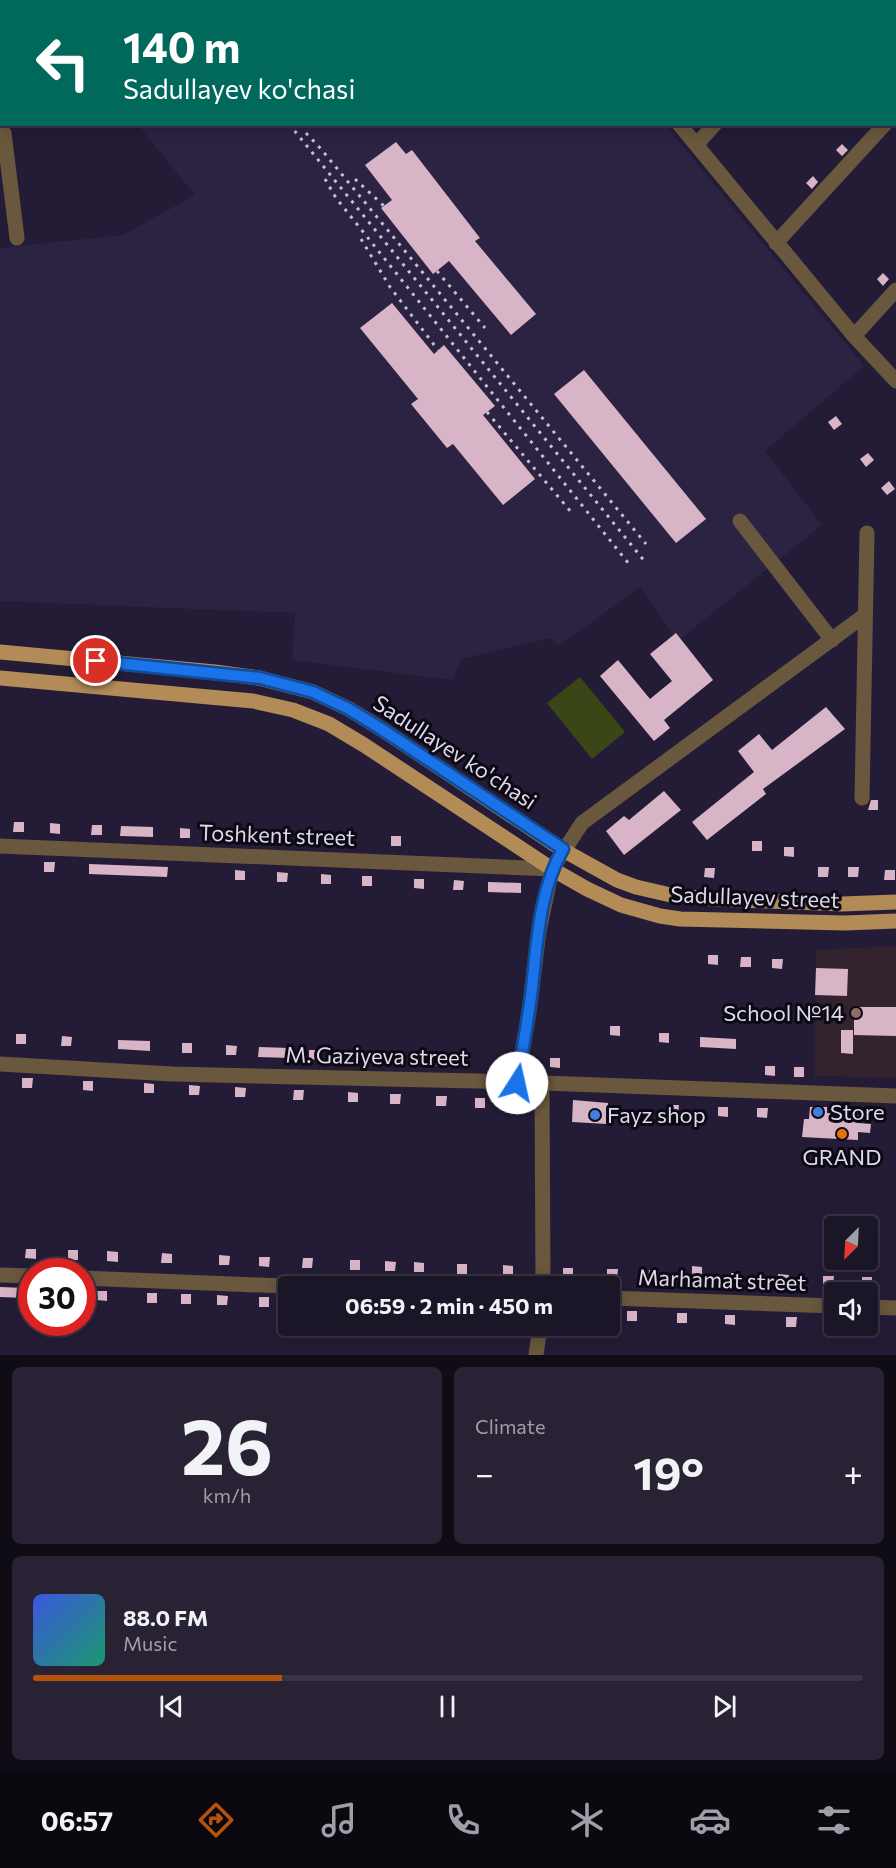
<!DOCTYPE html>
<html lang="en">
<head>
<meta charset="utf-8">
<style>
  body { margin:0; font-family:Commissioner,sans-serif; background:#282234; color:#f1f3f6; height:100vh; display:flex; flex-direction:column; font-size:22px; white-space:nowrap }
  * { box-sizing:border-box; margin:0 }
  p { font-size:20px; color:#a09fa8 }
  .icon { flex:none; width:33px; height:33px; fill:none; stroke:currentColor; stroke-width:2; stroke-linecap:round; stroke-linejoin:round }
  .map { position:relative; height:1355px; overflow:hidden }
  .details { display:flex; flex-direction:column; gap:12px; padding:12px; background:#0f0c16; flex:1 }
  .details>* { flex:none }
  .hud { position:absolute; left:0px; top:0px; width:897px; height:126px; box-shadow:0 3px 15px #0003,0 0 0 2px #393445; background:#00695c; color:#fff; overflow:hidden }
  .needle { width:39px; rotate:204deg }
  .buttons { position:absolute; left:824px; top:1216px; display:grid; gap:12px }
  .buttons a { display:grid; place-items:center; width:54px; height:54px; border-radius:6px; background:#1b1528; box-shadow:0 3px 15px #0003,0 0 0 2px #393445; font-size:30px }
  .speed { position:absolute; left:18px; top:1258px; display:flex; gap:12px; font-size:30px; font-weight:700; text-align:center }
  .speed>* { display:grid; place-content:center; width:78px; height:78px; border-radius:50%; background:#1b1528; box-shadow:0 3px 15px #0003,0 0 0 2px #393445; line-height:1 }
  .speed .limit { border:9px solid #d22; background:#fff; color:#111 }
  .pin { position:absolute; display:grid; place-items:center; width:51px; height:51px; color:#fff; margin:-26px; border:3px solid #fff; border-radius:50%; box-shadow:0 2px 6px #0007 }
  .me { position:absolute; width:66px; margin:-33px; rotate:10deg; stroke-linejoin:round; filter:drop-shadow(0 0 4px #0008) }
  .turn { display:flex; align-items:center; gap:21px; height:126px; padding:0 24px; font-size:27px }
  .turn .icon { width:78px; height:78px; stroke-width:2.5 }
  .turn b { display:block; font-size:42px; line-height:51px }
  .big { font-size:45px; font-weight:700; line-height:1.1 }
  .details .widget { flex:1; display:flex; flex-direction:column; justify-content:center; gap:9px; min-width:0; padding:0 21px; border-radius:9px; background:#282234 }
  .details .dial { align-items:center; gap:0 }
  .dial b { font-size:78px; line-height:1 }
  .song { display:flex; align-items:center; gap:18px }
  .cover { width:72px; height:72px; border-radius:9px; background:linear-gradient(135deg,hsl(230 70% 55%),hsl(160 70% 35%)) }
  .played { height:6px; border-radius:3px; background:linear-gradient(90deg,#b45309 30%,#393445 30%) }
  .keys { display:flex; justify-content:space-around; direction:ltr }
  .heat { display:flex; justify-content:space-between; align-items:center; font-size:33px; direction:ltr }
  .details .tiles { flex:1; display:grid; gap:12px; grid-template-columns:1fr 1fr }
  .widget:last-child { grid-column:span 2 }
  .trip { position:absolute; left:278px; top:1276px; width:342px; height:60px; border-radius:6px; background:#1b1528; box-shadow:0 3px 15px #0003,0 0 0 2px #393445; font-weight:700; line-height:60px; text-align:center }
  .tabs { display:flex; height:96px; justify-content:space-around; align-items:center; background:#0b0810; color:#a09fa8 }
  .tabs .icon { width:42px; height:42px }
  .tabs .on { color:#b45309 }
  .tabs b { font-size:27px; color:#f1f3f6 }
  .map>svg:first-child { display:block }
  .built { fill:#2c2242 }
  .education { fill:#32232e }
  .green { fill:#3b4616 }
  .building { fill:#d8b4c7 }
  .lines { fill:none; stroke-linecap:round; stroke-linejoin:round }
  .minor { stroke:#69573e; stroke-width:15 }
  .major { stroke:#b28b56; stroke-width:15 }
  .rail { stroke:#c5c0d3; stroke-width:3; stroke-dasharray:3 6; stroke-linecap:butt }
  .route-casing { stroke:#114b97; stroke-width:15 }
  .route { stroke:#1a73e8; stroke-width:10 }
  .education-dot { fill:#8d6e63; stroke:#0c0914; stroke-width:2 }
  .shop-dot { fill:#3f7fe0; stroke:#0c0914; stroke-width:2 }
  .food-dot { fill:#e8710a; stroke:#0c0914; stroke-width:2 }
  .labels { text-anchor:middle; stroke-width:6; stroke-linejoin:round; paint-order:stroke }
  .street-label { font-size:22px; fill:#ddd9eb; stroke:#0c0914 }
  .poi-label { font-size:22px; fill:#ddd9eb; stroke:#0c0914; text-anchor:start }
</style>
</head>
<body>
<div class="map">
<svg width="896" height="1355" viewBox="0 0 896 1355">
  <rect width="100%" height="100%" fill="#241c36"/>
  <path class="built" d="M185,0H563L564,1H184Z
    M138,125H665L864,366L765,451L822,525L678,641L640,587L559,646L551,638L461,659L453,680L292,660L295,613L0,601V248L123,235L195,195Z"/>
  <path class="education" d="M896,946V1078L815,1076L816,950Z"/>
  <path class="green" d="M580,677L625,732L592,759L547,703Z"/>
  <path class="building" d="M396,142L406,154L412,150L480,238L475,241L536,314L511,335L449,261L433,274L381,208L392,200L365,165Z
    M842,144L848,150L842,156L836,150Z
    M813,176L818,182L812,189L806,183Z
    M883,273L889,279L883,286L877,279Z
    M392,303L434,354L444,345L495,406L483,415L535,479L503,505L453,444L447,448L411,404L418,399L360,328Z
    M584,370L706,519L676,543L554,394Z
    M836,416L842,424L834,430L828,422Z
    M868,453L874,460L866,467L860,459Z
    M889,481L895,489L887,495L881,488Z
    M676,633L713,680L664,720L670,728L654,741L600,676L618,660L650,699L672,681L650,654Z
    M826,707L845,729L763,789L766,794L707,840L692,822L754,772L738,751L759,734L772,750Z
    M664,791L681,810L624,855L606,831L624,816L629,820Z
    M871,800H878V810H868Z
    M14,822H24V832H13Z
    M50,823L60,824V834L50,833Z
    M92,825H102V835H91Z
    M121,826L153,827V837L120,836Z
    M180,828L190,829V838H180Z
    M222,830H232V840H222Z
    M268,832H279L278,842L268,841Z
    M329,834H339V844H329Z
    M391,836H401V846H391Z
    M752,841H762V851H752Z
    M784,847H794V857L784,856Z
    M44,862H55L54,872H44Z
    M89,864L168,867L167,877L89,874Z
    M818,867H829L828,877H818Z
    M848,867H859L858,877H848Z
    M705,868H715L714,878L704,877Z
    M235,870L245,871V880H235Z
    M885,870H895V880H884Z
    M277,872L288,873L287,882H277Z
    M321,874L331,875V884H321Z
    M362,876H372V886H362Z
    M414,879H424V889L414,888Z
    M454,880L464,881L463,890H453Z
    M488,882L521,883V893L488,892Z
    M708,955H718V965L708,964Z
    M741,957H751V967H740Z
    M772,959H783L782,969L772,968Z
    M816,968L848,969L847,996L815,995Z
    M854,1007H896V1036L854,1035Z
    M610,1026H620V1036L610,1035Z
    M841,1030H853V1054L841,1053Z
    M659,1033H669V1043L659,1042Z
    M16,1034H26V1044H16Z
    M62,1036L72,1037L71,1046H61Z
    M700,1037L736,1039V1049L700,1047Z
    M118,1040L150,1041V1051L118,1049Z
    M182,1043H192V1053H182Z
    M226,1045L237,1046L236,1055H226Z
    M259,1047L290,1048V1058L258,1057Z
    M309,1050H319V1060L309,1059Z
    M348,1052H358V1062H347Z
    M396,1054L406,1055V1064H396Z
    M436,1056L446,1057V1067L436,1066Z
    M550,1058H560V1068L550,1067Z
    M497,1060H507V1070H497Z
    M765,1066H775V1076L765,1075Z
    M794,1067H804V1077H794Z
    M22,1078H33L32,1088H22Z
    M83,1081H93V1091L83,1090Z
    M144,1083L154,1084V1093H144Z
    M189,1085L200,1086L199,1095H189Z
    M235,1087L246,1088L245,1097H235Z
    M294,1090H304L303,1100H293Z
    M348,1092L358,1093V1102H348Z
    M390,1094H401L400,1104H390Z
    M436,1096H447L446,1106H436Z
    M475,1098H485V1108H475Z
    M520,1100H530L529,1110H519Z
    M573,1100L608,1103L607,1124L572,1122Z
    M669,1105H679L678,1115H668Z
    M718,1107H728V1117L718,1116Z
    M810,1107H827V1113L859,1115V1123L871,1124L870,1133L858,1132V1140L802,1137L804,1119H809Z
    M757,1108H768L767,1118L757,1117Z
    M26,1249H36V1259L25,1258Z
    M68,1250H78V1260H68Z
    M107,1251L118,1252V1262L107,1261Z
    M162,1253L172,1254V1263H161Z
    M219,1255L230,1256L229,1265H219Z
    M259,1257H270L269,1267L259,1266Z
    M303,1258H313L312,1268H302Z
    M350,1260H360V1270H350Z
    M385,1261L396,1262L395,1271H385Z
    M414,1262L424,1263V1272H414Z
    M457,1264H467V1274H457Z
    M503,1265L513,1266V1275H503Z
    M692,1266L702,1267V1276H692Z
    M563,1268H573V1278L563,1277Z
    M607,1269H618L617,1279H607Z
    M649,1270L659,1271V1280H648Z
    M731,1273H741V1283H731Z
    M778,1274L789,1275L788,1285L778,1284Z
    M823,1276H834L833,1286H823Z
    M862,1277H872V1287H862Z
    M0,1287L26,1288V1298L0,1297Z
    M97,1291H107V1301L97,1300Z
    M147,1293H157V1303H147Z
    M181,1294H191V1304H181Z
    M217,1295L228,1296L227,1305H217Z
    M259,1297H269V1307H259Z
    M627,1311H637V1321H627Z
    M677,1313H687V1323H677Z
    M725,1315H735V1325L725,1324Z
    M786,1317H797L796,1327H786Z"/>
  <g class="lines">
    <path class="minor" d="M576,0L578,2
      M667,2L668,0
      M830,2L832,0
      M896,113V112
      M679,124L854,336L896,381
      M0,133H4L17,238
      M696,145L715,124
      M776,243L885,124
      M854,336L896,290
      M740,521L832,640
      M862,798L867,533
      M0,846L552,869
      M0,1064L172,1074L517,1082L896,1096
      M517,1082L529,1012L539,931L552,869L582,823L865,615
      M542,1084L543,1287
      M0,1275L32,1276
      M82,1278L308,1287
      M609,1298L834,1306
      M867,1307L896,1308
      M536,1355L540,1326"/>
    <path class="major" d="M0,652L215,672L259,678L313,692L349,709L383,730L563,850L617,880L636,887L675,896L715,899L842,904L896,902
      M0,678L253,701L293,710L329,724L364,745L552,869L587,889L621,905L660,916L680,919L845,923L896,921"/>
    <path class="rail" d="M178,0L180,2
      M289,124L646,563
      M306,133L321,149L646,544
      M325,179L336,198L629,564
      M355,179L384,206
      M361,239L390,287L438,350
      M437,271L485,328
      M487,412L571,512"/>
  </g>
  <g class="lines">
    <defs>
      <path id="route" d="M96,661L260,678L313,692L349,709L383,730L563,849C538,892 537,948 531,996C527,1025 522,1054 517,1083"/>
    </defs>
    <use href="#route" class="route-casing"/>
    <use href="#route" class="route"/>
  </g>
  <circle class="education-dot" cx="856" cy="1013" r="6"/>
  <g class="shop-dot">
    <circle cx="818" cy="1112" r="6"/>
    <circle cx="595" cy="1115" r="6"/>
  </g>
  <circle class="food-dot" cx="842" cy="1134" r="6"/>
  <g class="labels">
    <g class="street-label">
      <text transform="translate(455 752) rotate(33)" y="8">Sadullayev ko'chasi</text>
      <text transform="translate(277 835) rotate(2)" y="8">Toshkent street</text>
      <text transform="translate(755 897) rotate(2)" y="8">Sadullayev street</text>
      <text transform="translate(377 1056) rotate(1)" y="8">M. Gaziyeva street</text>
      <text transform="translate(722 1280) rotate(2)" y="8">Marhamat street</text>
    </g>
    <g class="poi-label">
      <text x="844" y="1021" text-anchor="end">School №14</text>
      <text x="830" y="1120">Store</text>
      <text x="607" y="1123">Fayz shop</text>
      <text x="842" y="1165" text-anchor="middle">GRAND</text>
    </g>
  </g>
</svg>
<div class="buttons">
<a><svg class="needle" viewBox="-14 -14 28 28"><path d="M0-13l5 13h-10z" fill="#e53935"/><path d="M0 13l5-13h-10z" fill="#a09fa8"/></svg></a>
<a><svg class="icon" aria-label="sound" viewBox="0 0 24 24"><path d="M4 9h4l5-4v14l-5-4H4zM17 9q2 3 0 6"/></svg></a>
</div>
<div class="speed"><div class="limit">30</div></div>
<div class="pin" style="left:96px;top:661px;background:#d93025"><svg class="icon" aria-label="arrive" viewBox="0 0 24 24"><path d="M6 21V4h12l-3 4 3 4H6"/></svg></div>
<svg class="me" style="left:517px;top:1083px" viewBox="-20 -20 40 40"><circle r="19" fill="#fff"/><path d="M0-13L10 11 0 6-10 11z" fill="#1a73e8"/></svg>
<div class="trip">06:59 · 2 min · 450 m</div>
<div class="hud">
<div class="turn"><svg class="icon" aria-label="left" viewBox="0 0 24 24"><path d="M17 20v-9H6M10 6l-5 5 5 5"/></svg><div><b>140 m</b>Sadullayev ko'chasi</div></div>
</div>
</div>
<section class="details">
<div class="tiles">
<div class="widget dial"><b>26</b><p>km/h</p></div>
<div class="widget"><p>Climate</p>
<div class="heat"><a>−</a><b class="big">19°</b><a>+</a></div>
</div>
<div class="widget">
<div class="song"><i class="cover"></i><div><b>88.0 FM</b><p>Music</p></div></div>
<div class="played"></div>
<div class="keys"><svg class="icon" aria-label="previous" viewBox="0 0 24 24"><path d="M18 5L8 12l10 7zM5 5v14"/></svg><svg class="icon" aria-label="pause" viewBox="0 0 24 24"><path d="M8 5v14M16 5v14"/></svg><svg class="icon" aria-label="next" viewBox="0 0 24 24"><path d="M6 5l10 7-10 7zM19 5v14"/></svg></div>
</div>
</div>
</section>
<nav class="tabs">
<b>06:57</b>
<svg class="icon on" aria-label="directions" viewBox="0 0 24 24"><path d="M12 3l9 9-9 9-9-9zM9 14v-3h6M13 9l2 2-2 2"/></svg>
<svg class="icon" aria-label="music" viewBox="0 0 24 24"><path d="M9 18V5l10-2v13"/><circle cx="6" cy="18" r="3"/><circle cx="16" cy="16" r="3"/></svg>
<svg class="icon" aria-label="phone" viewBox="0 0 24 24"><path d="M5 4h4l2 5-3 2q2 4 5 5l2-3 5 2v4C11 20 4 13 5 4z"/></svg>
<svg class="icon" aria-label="climate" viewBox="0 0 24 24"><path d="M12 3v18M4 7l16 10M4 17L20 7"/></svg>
<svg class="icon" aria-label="car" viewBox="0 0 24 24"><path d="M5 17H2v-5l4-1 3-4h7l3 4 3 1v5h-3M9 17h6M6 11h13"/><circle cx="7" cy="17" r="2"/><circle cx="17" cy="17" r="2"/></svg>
<svg class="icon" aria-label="filters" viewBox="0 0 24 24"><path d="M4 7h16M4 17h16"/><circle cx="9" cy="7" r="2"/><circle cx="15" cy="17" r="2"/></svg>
</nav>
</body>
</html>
